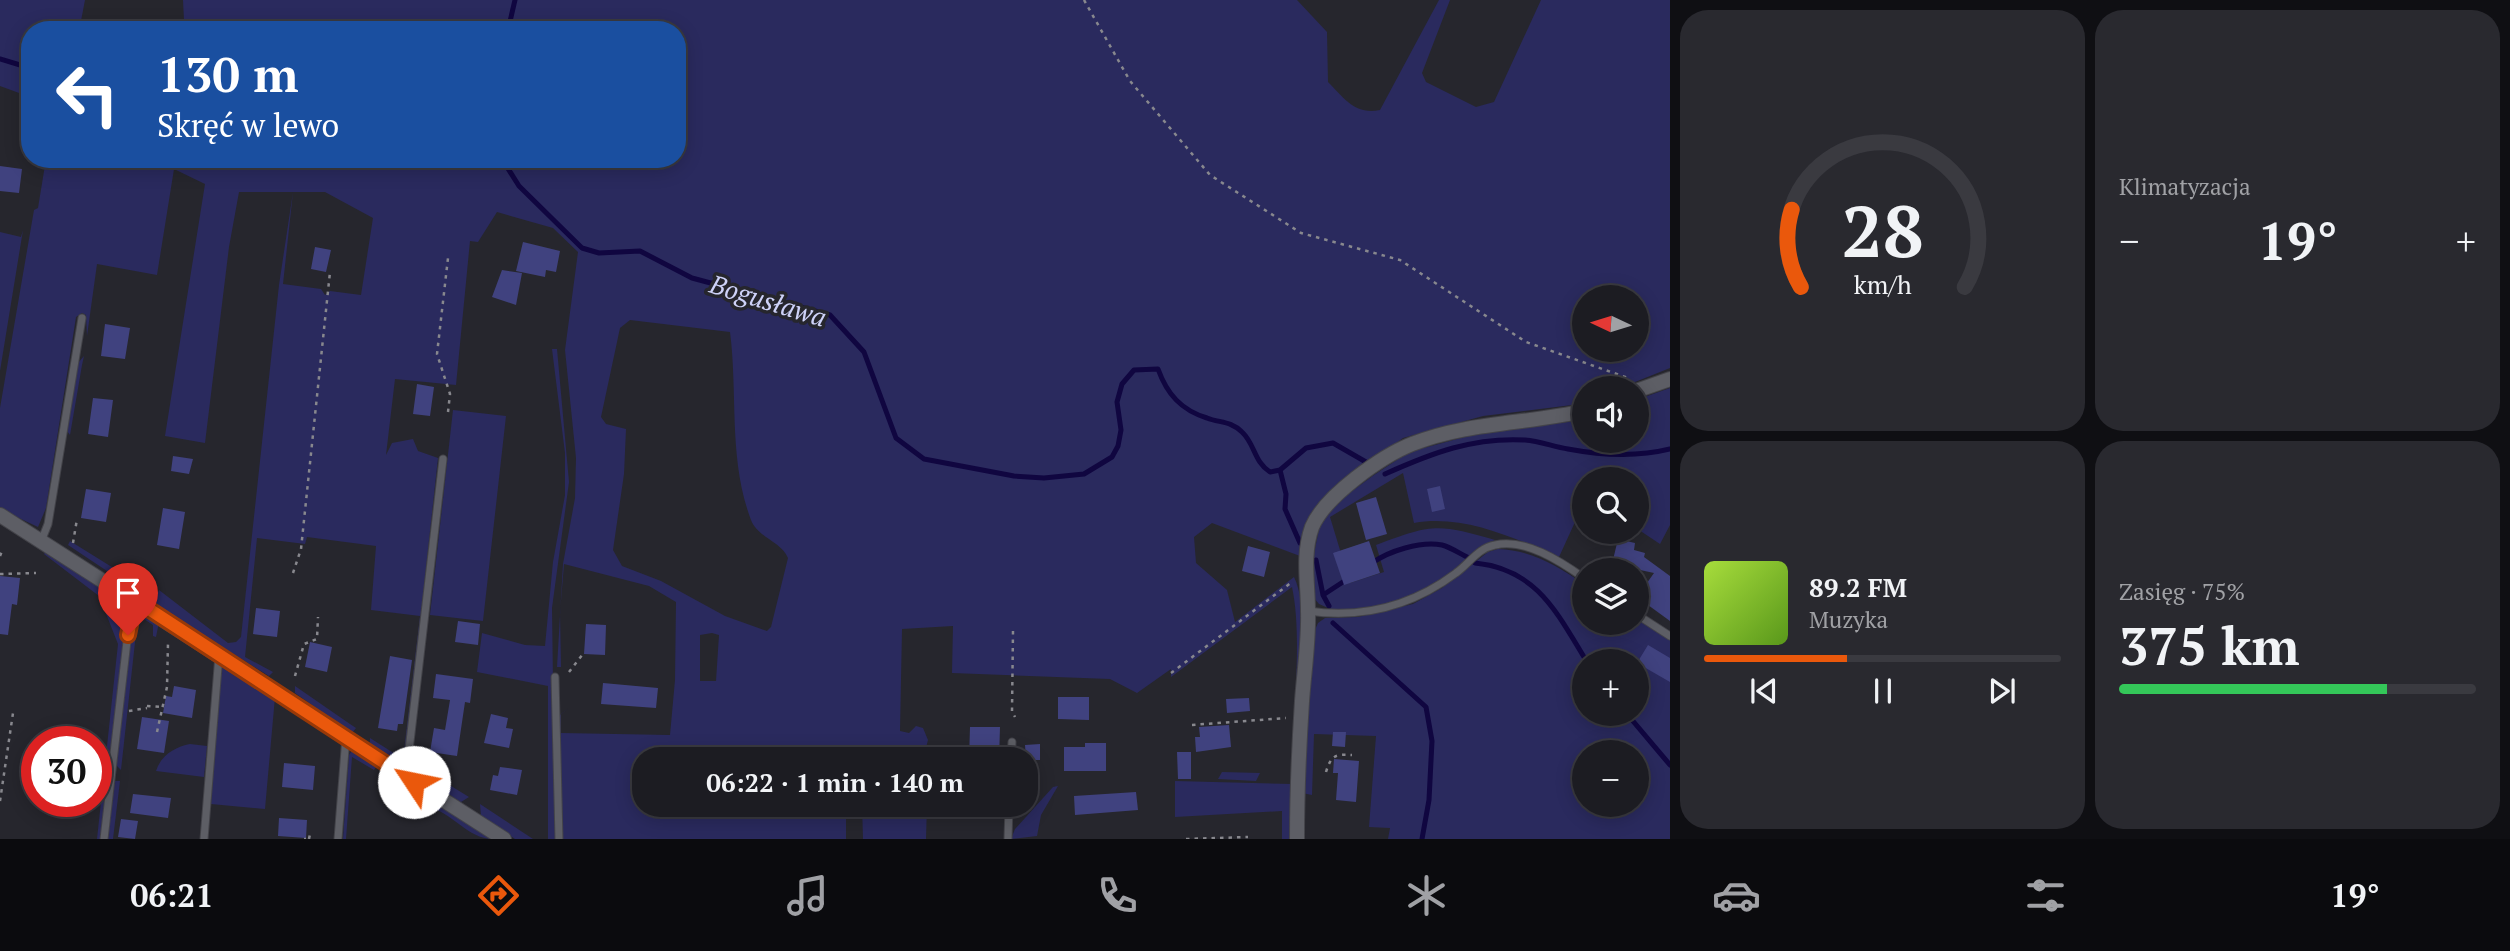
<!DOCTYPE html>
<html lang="pl">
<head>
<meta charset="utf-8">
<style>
  body { margin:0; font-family:"PT Serif",serif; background:#29292f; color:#f1f3f6; height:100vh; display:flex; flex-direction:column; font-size:26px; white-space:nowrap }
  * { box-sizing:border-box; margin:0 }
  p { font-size:23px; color:#a0a1a5 }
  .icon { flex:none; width:38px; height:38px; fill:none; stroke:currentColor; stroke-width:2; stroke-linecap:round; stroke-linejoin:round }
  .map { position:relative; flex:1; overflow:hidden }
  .panel { display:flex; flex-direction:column; gap:10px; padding:10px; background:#0f0f13; width:840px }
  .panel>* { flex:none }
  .hud { position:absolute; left:21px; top:21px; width:665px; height:147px; border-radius:28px; box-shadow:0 4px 18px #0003,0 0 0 2px #3a3a40; background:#1a4fa0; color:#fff; overflow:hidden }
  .needle { width:46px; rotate:274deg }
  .buttons { position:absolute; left:1572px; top:285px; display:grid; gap:14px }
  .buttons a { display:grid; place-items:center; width:77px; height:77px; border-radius:50%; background:#1c1c22; box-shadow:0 4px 18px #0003,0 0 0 2px #3a3a40; font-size:35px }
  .speed { position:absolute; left:21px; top:726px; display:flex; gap:14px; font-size:35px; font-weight:700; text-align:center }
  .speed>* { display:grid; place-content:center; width:91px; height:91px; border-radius:50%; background:#1c1c22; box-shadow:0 4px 18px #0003,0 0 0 2px #3a3a40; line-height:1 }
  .speed .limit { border:10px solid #d22; background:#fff; color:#111 }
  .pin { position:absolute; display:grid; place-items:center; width:60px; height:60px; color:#fff; margin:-72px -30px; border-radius:50% 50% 50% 0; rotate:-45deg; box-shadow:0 0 7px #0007 }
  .pin .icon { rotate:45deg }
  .me { position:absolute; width:77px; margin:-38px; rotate:304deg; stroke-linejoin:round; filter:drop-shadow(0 0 5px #0008) }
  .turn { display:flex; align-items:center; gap:24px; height:147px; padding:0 21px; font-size:32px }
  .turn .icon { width:91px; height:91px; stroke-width:2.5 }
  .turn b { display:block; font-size:49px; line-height:60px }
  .big { font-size:52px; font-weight:700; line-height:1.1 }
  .panel .tile { flex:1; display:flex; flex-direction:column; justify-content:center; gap:10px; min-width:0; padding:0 24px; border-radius:28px; background:#29292f }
  .panel .dial { align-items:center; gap:0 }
  .dial svg { height:182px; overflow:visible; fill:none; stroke:#3a3a40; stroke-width:7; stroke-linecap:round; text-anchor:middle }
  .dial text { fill:#f1f3f6; stroke:none }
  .song { display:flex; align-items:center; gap:21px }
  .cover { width:84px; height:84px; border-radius:10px; background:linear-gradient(135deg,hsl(80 70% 55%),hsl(90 70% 35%)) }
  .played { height:7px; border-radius:4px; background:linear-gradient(90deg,#ea580c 40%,#3a3a40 40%) }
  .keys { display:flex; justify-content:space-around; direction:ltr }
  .heat { display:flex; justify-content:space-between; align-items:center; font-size:38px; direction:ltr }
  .charge { height:10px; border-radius:5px; background:linear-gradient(90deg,#34c759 75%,#3a3a40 0) }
  .panel .tiles { flex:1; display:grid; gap:10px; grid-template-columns:repeat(2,1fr) }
  .trip { position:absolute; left:632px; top:747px; width:406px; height:70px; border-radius:28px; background:#1c1c22; box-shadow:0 4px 18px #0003,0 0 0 2px #3a3a40; font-weight:700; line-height:70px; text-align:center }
  .tab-bar { display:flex; height:112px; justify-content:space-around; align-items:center; background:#0b0b0e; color:#a0a1a5 }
  .tab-bar .icon { width:49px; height:49px }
  .tab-bar .selected { color:#ea580c }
  .tab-bar b { font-size:32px; color:#f1f3f6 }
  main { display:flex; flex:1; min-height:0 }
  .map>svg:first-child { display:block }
  .green { fill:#2a2a5e; fill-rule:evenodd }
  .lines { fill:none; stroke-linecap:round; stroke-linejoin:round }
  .stream { stroke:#100640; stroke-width:5 }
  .building { fill:#40427f }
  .lane-casing { stroke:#434349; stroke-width:9 }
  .street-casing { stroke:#434349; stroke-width:16 }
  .path { stroke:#88888e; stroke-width:2.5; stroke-dasharray:3.5 5; stroke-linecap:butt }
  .lane { stroke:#5d5e65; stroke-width:7 }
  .street { stroke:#5d5e65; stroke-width:14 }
  .route-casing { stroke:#983908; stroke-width:18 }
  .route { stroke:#ea580c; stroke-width:12 }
  .labels { text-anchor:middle; stroke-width:7; stroke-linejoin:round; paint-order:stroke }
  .water-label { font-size:26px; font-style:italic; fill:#ced2f8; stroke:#26262d }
</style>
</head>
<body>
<main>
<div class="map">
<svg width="1670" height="839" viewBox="0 0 1670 839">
  <rect width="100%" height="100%" fill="#26262d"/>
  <path class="green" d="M0,0H85L80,26L184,20L183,0H1297L1327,32L1328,82C1345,99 1355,115 1380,110L1439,0H1450L1422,73L1426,82L1476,107L1494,102L1541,0H1670V368L1620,388H1584V403L1580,404L1483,416L1403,438L1351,477L1300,556L1212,523L1194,537L1196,563L1227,590L1235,622L1294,577C1312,613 1296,707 1293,750C1294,700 1302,634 1292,587L1171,677V669L1137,693L1110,679L952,673L953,626L902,629L900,731L909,733L916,726L923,728L928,740L923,759L644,760V805H846V839H560V715L569,708L561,714V733L670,735L675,680L676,602L649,586L564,564L560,613L561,667H557L563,564L575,498L576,458L565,350L578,252L553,228L497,212L478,242L470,241L456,385L395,379L386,455L392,443L413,439L418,451L438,458L405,760L402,763L370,745V738L403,759L420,616L371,610L376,546L307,537L305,544L257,538L245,657L273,672L269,676L157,606L155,600L159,590L228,643L236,642L241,637L279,285L293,192H239L229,247L205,443L165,436L205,184L174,169L157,275L97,264L87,336L86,315L82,313L76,317L46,508L38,527L0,509V408L34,210L38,208L46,159H677V30H30V97L0,86ZM293,192H325L373,218L361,295L330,291L325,295L321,289L283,284ZM1584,298H1636V350H1584ZM630,320L730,332C738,394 728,459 751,520C758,538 781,541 788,558L771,627L767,631L725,616L661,581L622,566L613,550L624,474L626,429L606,424L601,417L620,328ZM712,633L719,635L716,681H700V635Z
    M23,230L0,371V232L21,237Z
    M552,349H557L569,482L552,608L555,832V839H548V686L477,672L482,633L525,645L545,646L553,562L565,495V453Z
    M84,356L82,365L70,435L67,431L78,363Z
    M1670,388V525L1660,544L1636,528V480H1584V524L1575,522L1559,557C1514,538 1463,514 1414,523L1403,473L1330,517L1350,583L1384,572L1376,545C1431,524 1438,523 1495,540L1478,548L1452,572L1427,589L1399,601L1374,608L1333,610L1319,604L1314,598L1312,564L1320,524L1333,505L1374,475L1409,452L1483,432L1584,420V441H1636V400Z
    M453,410L506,416L483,621L430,615Z
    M70,541L136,582L143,580L151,585L143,595L68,545Z
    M1498,549C1531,550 1557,566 1584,584V623H1636V618L1670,640V839H1388L1390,828L1369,827L1376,736L1314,734L1312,795L1302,793L1312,637L1318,623L1325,618L1358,617L1413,604L1442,588L1488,552ZM1584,662H1636V714H1584ZM1584,752H1636V805H1584Z
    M47,550L128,603L101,839H97L118,644L99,596L44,554Z
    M140,609L159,622L156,637L153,636V625L138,615L121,770L116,765C119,738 127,623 140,609Z
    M225,665L275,697L265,809L211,804L221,670Z
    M295,686L350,724L356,728L352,733L295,693Z
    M190,744L207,746L204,777L156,771C161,755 175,747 190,744Z
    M355,746L378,764L374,770L352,757L346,839H343L349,755Z
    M425,770L469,797L461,802L426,781Z
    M1222,772L1260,773L1256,781L1218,779Z
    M390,774L493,839C467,839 452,811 427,807L422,811L423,803L387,777Z
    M114,781H120L113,839H107Z
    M1175,781L1292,784V839H1282V811L1175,817Z
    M1058,786L1041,815L1037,836L1011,839L1015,829L1053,787Z
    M480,804L533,839H515L481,816Z
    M862,805H927L926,839H863Z"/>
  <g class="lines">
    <path class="stream" d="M508,30L515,0
      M0,59L30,68
      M502,159L519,186L582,248L599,253L640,251L692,278L830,315L864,352L896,438L924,459L1014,476L1044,478L1084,474L1112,457L1118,446L1121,430L1117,402L1122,384L1134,370L1158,369C1167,394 1181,410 1207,418C1220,423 1231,421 1242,432C1255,444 1254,462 1270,472L1280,470L1306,448L1333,443L1366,462
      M1280,470L1286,494L1285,509L1300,543
      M1385,474C1432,453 1473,437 1525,440C1540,441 1554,447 1568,449C1600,455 1638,457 1670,449
      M1316,560L1323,595L1329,606
      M1372,563C1389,551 1420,541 1442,545C1450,547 1459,553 1467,557
      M1475,563C1537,569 1557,613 1587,662
      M1323,595L1349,578
      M1333,623L1426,707L1432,741L1429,800L1422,839
      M1627,714L1670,765"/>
  </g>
  <path class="building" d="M0,166L22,169L19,193L0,191Z
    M523,242L560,251L556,272L546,270L545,277L516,271Z
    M315,247L331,250L326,272L311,269Z
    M502,270L522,273L516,305L492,297Z
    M105,324L130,328L125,359L101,356Z
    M417,384L434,387L430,416L413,414Z
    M93,398L113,400L108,437L88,434Z
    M173,456L193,459L189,474L171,471Z
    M1440,486L1445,509L1432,512L1427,489Z
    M86,489L111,493L106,522L81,518Z
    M1376,497L1387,534L1366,540L1356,503Z
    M163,508L185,512L179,549L157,545Z
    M1618,539L1635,543L1634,550L1645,553L1644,557L1670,576V621L1637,597L1654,573L1612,564Z
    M1369,541L1380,573L1344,585L1333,553Z
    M1248,546L1270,552L1264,577L1242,571Z
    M0,576L20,578L17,605L12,604L8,635L0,634Z
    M256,608L280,611L277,637L253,634Z
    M458,621L480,624L478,645L455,642Z
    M586,624L606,625L605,655L584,654Z
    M310,642L332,647L327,672L305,667Z
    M1648,645L1670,658V682L1637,663Z
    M390,656L412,660L403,724H398L397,731L378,728Z
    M436,674L473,679L470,703L465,702L457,756L430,752L434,728L445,730L450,700L433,698Z
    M603,683L658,688L656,708L601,704Z
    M174,686L196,690L192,718L163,713L166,696L172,697Z
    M1058,697H1089V720L1058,719Z
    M1249,698L1250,711L1227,713L1226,699Z
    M491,714L508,718L506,728L513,729L509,748L484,743Z
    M142,717L169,721L164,753L137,749Z
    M1229,725L1231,747L1196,752L1195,737H1200L1199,727Z
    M970,727H1000L999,760H969Z
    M1333,732H1346L1345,747L1332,746Z
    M1085,743H1106V771H1064V747H1085Z
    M1040,744V760H1026L1025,745Z
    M1177,752H1191V779H1178Z
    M1334,759L1359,761L1356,802L1336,800L1338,773H1333Z
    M284,763L315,766L313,790L282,787Z
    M500,767L522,770L517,795L490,790L493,775L498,776Z
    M1136,792L1138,810L1075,815L1074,796Z
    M133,794L171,798L168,818L130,813Z
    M279,818L307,820L306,838L278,836Z
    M121,819L138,821L135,839L118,837Z"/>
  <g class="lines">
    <defs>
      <path id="lane" d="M42,539L48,524L82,318
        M1308,611C1363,619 1412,606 1456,573C1469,564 1478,548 1495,545C1525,538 1560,561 1584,578
        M1636,614L1670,636
        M555,677L559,839
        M1011,760L1012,742
        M406,776L443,459
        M104,839L131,607L134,600
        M204,839L219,655
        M338,839L346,737
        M1008,839L1009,805"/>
      <path id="street" d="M1636,391L1670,379
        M0,515L504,839
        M1297,839C1297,793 1299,747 1302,701C1304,672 1309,641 1308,611C1308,583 1302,555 1312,527C1325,496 1382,456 1412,444C1468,422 1526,424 1584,411"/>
    </defs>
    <use href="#lane" class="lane-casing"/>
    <use href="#street" class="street-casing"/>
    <path class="path" d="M1084,0L1130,81L1210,175L1301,233L1400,260L1526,342L1628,378
      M448,412L450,394L437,354L448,258
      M73,543L77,519
      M0,556L2,551
      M293,573L301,549L330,272
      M0,574L36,573
      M1013,631L1012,711L1015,717
      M569,672L583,654
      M1171,673L1292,582
      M295,676L304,644L317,639L318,617
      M147,706L161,707
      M129,711L147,708
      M1192,725L1286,718
      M157,732L167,687L168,643
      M1326,772C1331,755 1336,754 1352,755
      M0,801L13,713
      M304,839H306
      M309,839L310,834
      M1186,839L1248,837"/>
    <use href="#lane" class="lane"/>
    <use href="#street" class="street"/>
  </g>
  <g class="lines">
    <defs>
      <path id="route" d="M128,635L135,600L414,782"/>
    </defs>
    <use href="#route" class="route-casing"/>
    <use href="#route" class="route"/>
  </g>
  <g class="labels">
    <g class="water-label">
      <text transform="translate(768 301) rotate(17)" y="9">Bogusława</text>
    </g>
  </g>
</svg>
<div class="buttons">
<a><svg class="needle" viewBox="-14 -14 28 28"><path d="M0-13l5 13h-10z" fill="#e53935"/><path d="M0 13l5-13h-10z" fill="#a0a1a5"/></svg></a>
<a><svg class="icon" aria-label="sound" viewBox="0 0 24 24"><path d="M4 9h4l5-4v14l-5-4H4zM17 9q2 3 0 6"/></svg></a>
<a><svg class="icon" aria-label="search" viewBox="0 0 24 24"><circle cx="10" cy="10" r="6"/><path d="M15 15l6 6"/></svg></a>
<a><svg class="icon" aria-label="layers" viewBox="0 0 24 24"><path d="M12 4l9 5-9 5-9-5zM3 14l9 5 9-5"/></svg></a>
<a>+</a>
<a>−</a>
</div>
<div class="speed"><div class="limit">30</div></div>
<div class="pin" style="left:128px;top:635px;background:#d93025"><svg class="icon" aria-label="arrive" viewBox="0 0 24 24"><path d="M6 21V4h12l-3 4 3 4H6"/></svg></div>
<svg class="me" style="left:414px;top:782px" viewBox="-20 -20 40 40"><circle r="19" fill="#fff"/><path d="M0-13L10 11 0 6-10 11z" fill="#ea580c"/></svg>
<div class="trip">06:22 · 1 min · 140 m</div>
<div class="hud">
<div class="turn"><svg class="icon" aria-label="left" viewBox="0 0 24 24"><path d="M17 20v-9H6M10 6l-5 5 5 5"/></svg><div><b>130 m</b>Skręć w lewo</div></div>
</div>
</div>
<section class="panel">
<div class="tiles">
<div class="tile dial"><svg viewBox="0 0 100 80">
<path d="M14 69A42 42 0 1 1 86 69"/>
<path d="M14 69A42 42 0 0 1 10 35" stroke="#ea580c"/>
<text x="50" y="56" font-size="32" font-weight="700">28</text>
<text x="50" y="72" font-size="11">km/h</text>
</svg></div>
<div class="tile"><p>Klimatyzacja</p>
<div class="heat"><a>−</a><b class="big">19°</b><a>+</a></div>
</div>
<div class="tile">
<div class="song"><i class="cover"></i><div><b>89.2 FM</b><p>Muzyka</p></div></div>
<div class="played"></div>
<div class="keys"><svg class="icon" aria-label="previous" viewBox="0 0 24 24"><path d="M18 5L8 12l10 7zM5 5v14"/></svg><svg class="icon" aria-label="pause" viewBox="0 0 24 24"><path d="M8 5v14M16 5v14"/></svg><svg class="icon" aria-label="next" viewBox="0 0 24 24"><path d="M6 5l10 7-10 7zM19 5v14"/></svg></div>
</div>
<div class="tile"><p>Zasięg · 75%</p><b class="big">375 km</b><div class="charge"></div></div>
</div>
</section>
</main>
<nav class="tab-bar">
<b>06:21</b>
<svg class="icon selected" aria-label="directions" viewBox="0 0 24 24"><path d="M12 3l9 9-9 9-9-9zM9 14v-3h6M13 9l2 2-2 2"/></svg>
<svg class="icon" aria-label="music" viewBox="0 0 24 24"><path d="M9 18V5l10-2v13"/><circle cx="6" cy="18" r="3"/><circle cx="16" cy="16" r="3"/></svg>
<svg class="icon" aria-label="phone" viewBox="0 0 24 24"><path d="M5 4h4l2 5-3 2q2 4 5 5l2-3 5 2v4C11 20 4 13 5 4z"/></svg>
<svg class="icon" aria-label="climate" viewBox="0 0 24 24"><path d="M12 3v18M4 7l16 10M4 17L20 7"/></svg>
<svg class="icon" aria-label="car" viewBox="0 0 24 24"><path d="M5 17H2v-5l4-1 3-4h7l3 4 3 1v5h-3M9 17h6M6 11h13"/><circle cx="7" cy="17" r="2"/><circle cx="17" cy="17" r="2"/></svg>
<svg class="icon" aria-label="filters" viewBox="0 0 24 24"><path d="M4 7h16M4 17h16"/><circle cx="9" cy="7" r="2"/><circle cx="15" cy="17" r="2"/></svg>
<b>19°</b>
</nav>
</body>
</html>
